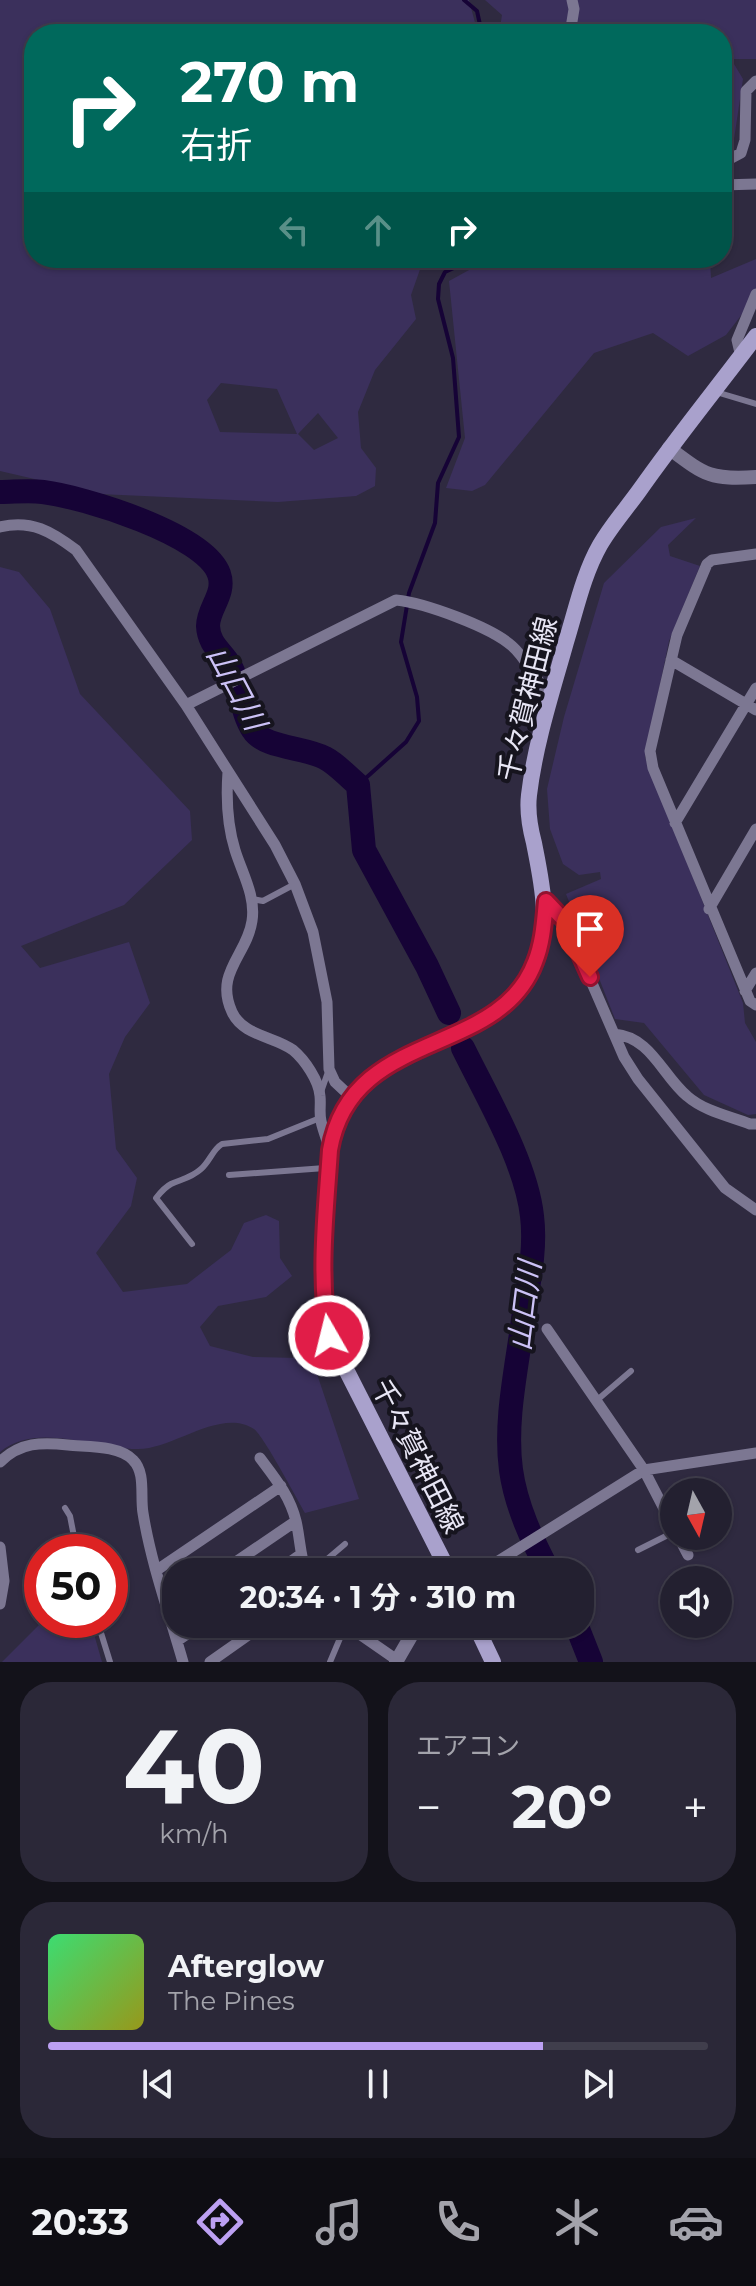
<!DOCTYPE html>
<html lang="ja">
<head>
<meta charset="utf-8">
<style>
  body { margin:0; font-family:Montserrat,"Noto Sans JP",sans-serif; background:#2b2838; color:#f1f3f6; height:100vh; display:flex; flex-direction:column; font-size:30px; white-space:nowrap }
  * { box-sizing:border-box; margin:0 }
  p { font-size:26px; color:#a3a3ab }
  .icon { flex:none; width:44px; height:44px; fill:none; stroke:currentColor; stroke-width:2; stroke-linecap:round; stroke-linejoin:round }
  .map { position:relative; height:1662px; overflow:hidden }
  .sheet { display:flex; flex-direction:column; gap:20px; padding:20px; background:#13121a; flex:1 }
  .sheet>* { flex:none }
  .top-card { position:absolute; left:24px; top:24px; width:708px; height:244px; border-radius:32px; box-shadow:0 2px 6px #0004,0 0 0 2px #403e4c; background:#00695c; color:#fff; overflow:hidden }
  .needle { width:52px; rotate:172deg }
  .buttons { position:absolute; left:660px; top:1478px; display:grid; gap:16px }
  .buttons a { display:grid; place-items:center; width:72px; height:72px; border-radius:50%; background:#232030; box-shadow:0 2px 6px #0004,0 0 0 2px #403e4c; font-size:40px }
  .speed { position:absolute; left:24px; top:1534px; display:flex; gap:16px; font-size:40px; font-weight:700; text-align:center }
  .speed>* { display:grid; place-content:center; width:104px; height:104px; border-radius:50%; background:#232030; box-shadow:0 2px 6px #0004,0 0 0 2px #403e4c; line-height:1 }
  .speed .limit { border:12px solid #d22; background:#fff; color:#111 }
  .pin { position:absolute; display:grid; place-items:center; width:68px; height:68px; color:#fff; margin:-82px -34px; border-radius:50% 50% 50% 0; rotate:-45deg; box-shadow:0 0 8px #0007 }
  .pin .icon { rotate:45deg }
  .me { position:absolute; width:88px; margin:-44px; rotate:352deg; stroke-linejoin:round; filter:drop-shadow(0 0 6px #0008) }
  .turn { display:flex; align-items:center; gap:28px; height:168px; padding:0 24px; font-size:36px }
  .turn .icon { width:104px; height:104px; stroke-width:2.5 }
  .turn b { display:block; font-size:56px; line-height:68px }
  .lanes { display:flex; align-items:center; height:76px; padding:0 24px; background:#0003; justify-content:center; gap:40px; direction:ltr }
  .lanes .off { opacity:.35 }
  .big { font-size:60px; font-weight:700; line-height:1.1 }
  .sheet .widget { flex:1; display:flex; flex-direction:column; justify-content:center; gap:12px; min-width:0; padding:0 28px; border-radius:32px; background:#2b2838 }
  .sheet .dial { align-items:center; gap:0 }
  .dial b { font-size:104px; line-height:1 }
  .song { display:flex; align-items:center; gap:24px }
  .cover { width:96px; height:96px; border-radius:12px; background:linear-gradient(135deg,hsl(140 70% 55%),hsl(60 70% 35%)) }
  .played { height:8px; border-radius:4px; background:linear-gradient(90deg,#bca0f2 75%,#403e4c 75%) }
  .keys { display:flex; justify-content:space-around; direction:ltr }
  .heat { display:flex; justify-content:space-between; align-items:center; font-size:44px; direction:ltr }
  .sheet .tiles { flex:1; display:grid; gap:20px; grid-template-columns:1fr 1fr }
  .widget:last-child { grid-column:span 2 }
  .trip { position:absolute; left:162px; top:1558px; width:432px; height:80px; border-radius:32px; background:#232030; box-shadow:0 2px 6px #0004,0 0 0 2px #403e4c; font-weight:700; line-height:80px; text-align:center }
  .menu { display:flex; height:128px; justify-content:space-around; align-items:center; background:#0e0d13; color:#a3a3ab }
  .menu .icon { width:56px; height:56px }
  .menu .on { color:#bca0f2 }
  .menu b { font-size:36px; color:#f1f3f6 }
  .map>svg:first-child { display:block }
  .green { fill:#3b305c; fill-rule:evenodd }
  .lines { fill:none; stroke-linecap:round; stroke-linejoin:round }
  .stream { stroke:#160336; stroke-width:4 }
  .river { stroke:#160336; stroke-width:24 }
  .service { stroke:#7c7792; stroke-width:6 }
  .minor { stroke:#7c7792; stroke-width:11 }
  .tertiary { stroke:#7c7792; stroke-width:14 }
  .secondary { stroke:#a9a1cc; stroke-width:16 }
  .route-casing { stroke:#92132f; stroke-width:20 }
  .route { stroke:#e11d48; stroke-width:14 }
  .labels { text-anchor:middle; stroke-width:8; stroke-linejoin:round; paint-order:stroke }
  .street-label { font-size:28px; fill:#e8e6f5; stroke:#16141e }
  .water-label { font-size:30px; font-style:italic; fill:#ccc2f6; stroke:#16141e }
</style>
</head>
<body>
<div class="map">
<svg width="756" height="1662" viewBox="0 0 756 1662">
  <rect width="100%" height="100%" fill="#2f2a40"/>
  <path class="green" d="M0,0H469L478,34H34V258H424L411,295L416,319L375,370L358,412L361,448L376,468L375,486L356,496L278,502L99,494L0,471ZM221,383L277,389L297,434L220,432L207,400ZM318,413L338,438L314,450L298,434Z
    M485,0H756V59H731L743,79L734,139L722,160V34H499L502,15Z
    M491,258L710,259L711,278L756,259V296L726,335L688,356L653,333L594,353L485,485L472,491L446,488L465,438L449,281Z
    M696,518L668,545L670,556L700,566L669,641L645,757L743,1003L745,1023L756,1042V1114L748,1115L704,1095L644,1023L615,1019L566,894L601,879L600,872L579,875L563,864L550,829L547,789L564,717L604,583L661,527Z
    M0,567L19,572L50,609L80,694L190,811L192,840L124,905L21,946L40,968L129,942L150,1003L125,1037L109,1074L116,1149L137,1178L131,1206L96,1253L123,1292L187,1284L231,1250L244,1223L266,1215L279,1221L280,1258L292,1276L266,1297L218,1306L200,1327L210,1346L253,1357L299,1358L317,1374L359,1499L305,1513C297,1499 263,1435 254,1429C220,1407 173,1450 137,1449C95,1449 36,1421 0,1452Z
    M44,1620H90L102,1662H2Z"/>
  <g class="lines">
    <path class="stream" d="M464,0L477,11L482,34
      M358,785L406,742L419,721L417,697L401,642L409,593L435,523L438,483L459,437L453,358L438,299L439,284L445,272L476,258"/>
    <path class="river" d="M0,492C14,492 29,490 43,492C83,497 205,534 219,574C226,594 208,608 208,626C209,646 222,651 231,667C241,686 241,712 253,730C264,748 305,747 325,758C337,764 347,776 358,785L364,850L427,966L449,1013
      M463,1048C487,1097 526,1162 532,1216C536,1248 529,1281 524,1312C518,1363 504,1419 511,1470C516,1506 532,1540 549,1572
      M576,1624L591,1662"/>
    <path class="service" d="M716,392L756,404
      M252,899L263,901L295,884
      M321,1092L329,1069
      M229,1175L325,1168
      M192,1244L156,1198C160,1193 165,1187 171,1184C182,1179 191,1178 201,1169C210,1161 213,1149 222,1144L268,1139L320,1118
      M596,1401L631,1371
      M65,1508L70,1516L77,1552
      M638,1550L674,1532
      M312,1572L345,1544
      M97,1620L110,1662
      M330,1662L346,1624"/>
    <path class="minor" d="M570,34L574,9L572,0
      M722,169L726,161L741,153L745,140L746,91L756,81
      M722,185L756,184
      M741,357L737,340L756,294
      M0,527C31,519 52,532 76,550L186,705L275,845L295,884L313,932L327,1002L329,1069L335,1082L351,1097
      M756,554L712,560L707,564L677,635L650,751L653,768L750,1001L756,1005
      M671,660L756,710
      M186,705L396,600C425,603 491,627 512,646C528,660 535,681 551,695
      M228,772C226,799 227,824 235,850C242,873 256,896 252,921C247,955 214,973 232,1012C243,1036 274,1036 293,1050C305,1060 319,1081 320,1096C321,1105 319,1113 321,1121C323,1131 327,1140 330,1150
      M675,823L756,688
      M546,901L565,921L624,1057L638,1079L725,1188L756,1210
      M709,909L756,829
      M745,991L756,973
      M614,1034C651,1037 662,1075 687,1096C704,1111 729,1116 750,1124H756
      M547,1329L644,1470L674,1528
      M260,1458C275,1478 290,1496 296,1521C300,1538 300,1555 306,1572
      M0,1462C20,1442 42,1442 68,1445C87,1447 119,1445 133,1460C146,1473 140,1496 143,1513C151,1563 169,1613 183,1662
      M678,1536L688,1555
      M0,1547L4,1581L0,1604
      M157,1570L281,1486
      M221,1572L296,1521
      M276,1572L300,1555
      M481,1572L644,1470L756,1453
      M345,1624L397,1660
      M177,1641L202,1624
      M210,1662L264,1624"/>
    <path class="tertiary" d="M669,448C705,475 710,480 756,477
      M396,1662L418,1624"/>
    <path class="secondary" d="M449,1572L329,1336C318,1276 326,1211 330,1150C352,1027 497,1059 535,962C551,922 542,884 534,843C530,828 527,812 529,795C535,744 552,692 566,642C576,610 583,575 600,545C611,526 626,509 639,491C676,438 717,388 756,336
      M475,1624L493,1662"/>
  </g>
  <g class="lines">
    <defs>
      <path id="route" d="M329,1336C318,1276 326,1211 330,1150C351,1027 499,1059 535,962C543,942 544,921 546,901L565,921L590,977"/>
    </defs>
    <use href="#route" class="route-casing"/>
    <use href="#route" class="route"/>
  </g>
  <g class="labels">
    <g class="street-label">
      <text transform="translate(527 699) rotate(-76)" y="10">千々賀神田線</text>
      <text transform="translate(418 1456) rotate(63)" y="10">千々賀神田線</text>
    </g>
    <g class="water-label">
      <text transform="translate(236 688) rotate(62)" y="10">山口川</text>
      <text transform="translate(525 1306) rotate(-83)" y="10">山口川</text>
    </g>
  </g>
</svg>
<div class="buttons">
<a><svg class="needle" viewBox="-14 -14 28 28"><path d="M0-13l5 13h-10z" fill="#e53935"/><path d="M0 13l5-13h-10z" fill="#a3a3ab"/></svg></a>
<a><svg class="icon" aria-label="sound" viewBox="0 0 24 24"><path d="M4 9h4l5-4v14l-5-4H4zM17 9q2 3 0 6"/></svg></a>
</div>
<div class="speed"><div class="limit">50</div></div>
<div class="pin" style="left:590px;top:977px;background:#d93025"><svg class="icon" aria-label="arrive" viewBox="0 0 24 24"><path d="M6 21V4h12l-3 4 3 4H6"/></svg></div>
<svg class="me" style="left:329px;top:1336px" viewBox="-20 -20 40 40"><circle r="17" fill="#e11d48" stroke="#fff" stroke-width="3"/><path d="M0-11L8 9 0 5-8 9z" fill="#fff"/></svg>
<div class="trip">20:34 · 1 分 · 310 m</div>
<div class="top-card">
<div class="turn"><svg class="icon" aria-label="right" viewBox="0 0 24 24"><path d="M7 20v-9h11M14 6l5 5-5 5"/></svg><div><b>270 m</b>右折</div></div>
<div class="lanes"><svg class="icon off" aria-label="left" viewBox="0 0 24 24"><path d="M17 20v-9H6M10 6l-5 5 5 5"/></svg><svg class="icon off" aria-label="ahead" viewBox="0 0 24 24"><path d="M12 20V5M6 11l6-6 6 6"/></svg><svg class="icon" aria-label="right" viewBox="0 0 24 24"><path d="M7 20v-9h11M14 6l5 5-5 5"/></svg></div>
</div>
</div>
<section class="sheet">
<div class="tiles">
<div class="widget dial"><b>40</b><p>km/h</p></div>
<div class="widget"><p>エアコン</p>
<div class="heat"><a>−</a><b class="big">20°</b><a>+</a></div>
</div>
<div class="widget">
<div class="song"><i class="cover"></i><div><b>Afterglow</b><p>The Pines</p></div></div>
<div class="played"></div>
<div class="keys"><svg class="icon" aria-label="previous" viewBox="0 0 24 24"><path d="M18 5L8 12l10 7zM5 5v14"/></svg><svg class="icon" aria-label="pause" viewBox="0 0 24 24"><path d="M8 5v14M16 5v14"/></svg><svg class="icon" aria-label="next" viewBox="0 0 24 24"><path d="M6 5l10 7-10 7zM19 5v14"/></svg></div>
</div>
</div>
</section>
<nav class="menu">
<b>20:33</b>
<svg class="icon on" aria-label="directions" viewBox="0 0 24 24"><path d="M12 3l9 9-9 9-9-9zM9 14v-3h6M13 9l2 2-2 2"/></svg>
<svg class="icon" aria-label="music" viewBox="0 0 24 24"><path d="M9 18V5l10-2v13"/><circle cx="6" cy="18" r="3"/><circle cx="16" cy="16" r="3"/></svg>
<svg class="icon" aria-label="phone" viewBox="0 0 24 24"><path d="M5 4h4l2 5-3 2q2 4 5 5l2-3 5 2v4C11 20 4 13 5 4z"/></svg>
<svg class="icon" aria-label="climate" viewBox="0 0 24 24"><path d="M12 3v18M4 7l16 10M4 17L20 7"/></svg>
<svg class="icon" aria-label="car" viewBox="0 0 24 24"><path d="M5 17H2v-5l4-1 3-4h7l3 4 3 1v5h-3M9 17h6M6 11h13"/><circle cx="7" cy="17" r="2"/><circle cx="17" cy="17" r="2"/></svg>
</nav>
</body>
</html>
